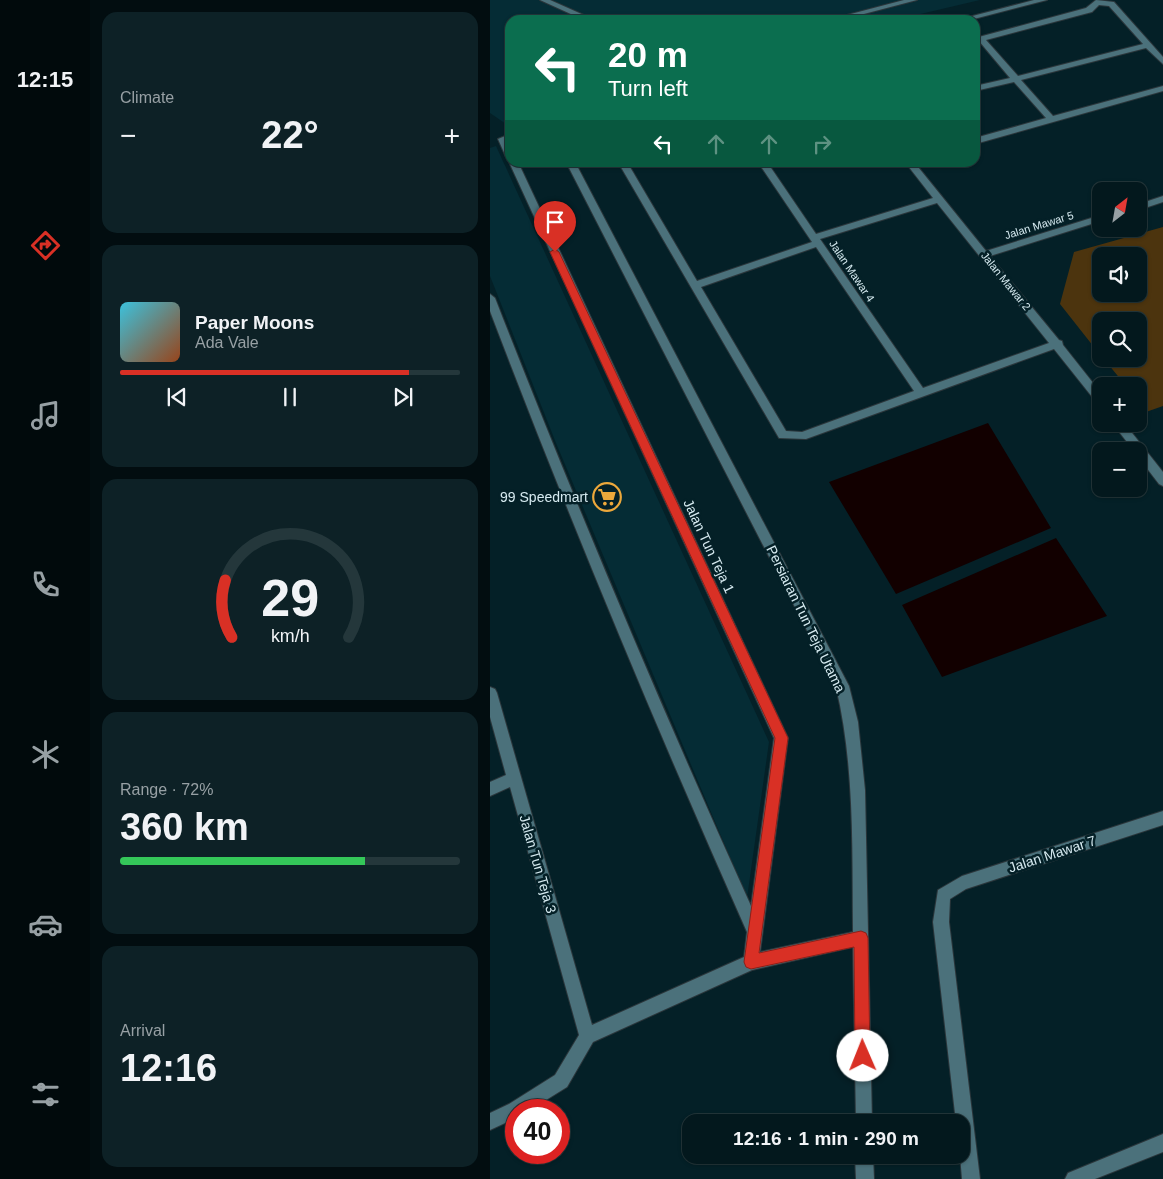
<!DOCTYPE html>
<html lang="en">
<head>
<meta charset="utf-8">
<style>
  body { margin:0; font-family:Arial,sans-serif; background:#0d2126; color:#f1f3f6; height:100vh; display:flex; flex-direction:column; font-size:19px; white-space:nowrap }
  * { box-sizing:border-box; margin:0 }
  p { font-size:16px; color:#97a0a4 }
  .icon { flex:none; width:28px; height:28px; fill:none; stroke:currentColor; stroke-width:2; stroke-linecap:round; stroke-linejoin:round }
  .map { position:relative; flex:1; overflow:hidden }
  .side { display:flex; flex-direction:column; gap:12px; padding:12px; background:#020d10; width:400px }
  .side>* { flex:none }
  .hud { position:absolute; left:15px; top:15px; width:475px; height:152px; border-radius:15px; box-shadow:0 1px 4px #0004,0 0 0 1px #24373b; background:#0b6e4f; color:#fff; overflow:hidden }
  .needle { width:32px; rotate:31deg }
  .controls { position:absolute; left:602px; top:182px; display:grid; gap:10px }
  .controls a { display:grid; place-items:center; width:55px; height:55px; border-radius:10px; background:#03181d; box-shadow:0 1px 4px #0004,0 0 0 1px #24373b; font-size:25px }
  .speed { position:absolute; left:15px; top:1099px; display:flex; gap:10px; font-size:25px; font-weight:700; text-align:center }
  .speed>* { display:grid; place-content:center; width:65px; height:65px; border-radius:50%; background:#03181d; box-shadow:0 1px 4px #0004,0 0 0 1px #24373b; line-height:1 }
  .speed .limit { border:8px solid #d22; background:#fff; color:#111 }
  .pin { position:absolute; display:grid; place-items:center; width:42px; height:42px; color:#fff; margin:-51px -21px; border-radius:50% 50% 50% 0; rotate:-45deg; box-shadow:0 0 5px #0007 }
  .pin .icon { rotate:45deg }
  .me { position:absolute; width:55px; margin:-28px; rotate:359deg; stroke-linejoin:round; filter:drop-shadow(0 0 4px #0008) }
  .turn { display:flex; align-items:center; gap:18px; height:105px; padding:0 20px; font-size:22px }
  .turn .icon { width:65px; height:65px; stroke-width:2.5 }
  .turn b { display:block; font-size:35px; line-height:42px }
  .lanes { display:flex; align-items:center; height:48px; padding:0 20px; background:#0003; justify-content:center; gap:25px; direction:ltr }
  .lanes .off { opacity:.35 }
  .big { font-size:38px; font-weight:800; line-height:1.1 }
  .side .card { flex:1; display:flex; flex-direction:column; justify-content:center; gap:8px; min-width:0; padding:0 18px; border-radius:15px; background:#0d2126 }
  .side .dial { align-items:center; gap:0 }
  .dial svg { height:130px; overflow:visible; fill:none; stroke:#24373b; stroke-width:7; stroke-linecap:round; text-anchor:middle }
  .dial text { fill:#f1f3f6; stroke:none }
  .song { display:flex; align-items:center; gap:15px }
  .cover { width:60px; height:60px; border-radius:8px; background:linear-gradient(135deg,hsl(190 70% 55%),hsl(20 70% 35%)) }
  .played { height:5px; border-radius:2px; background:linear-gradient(90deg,#d93025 85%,#24373b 85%) }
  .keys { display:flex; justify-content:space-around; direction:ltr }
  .heat { display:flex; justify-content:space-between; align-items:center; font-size:28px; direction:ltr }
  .charge { height:8px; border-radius:4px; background:linear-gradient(90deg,#34c759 72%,#24373b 0) }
  .trip { position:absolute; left:192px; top:1114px; width:288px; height:50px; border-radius:15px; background:#03181d; box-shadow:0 1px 4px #0004,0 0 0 1px #24373b; font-weight:800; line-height:50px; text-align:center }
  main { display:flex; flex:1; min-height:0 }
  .tab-bar { display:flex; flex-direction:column; width:90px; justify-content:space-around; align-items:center; background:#010a0c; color:#97a0a4 }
  .tab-bar .icon { width:35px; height:35px }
  .tab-bar .on { color:#d93025 }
  .tab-bar b { font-size:22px; color:#f1f3f6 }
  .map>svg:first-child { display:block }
  .built { fill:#052c35 }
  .green { fill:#4c340e; fill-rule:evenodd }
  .water { fill:#120000 }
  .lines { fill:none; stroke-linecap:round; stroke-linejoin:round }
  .minor-casing { stroke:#2b363b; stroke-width:2 }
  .minor { fill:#4b717b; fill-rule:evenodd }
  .route { fill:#d93025; stroke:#8d1f18 }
  .labels { text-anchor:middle; stroke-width:5; stroke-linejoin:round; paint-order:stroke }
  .far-street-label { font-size:11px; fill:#d6eaf0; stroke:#042027 }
  .poi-label { font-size:14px; fill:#d6eaf0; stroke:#042027; text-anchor:end }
  .street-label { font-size:14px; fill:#d6eaf0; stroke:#042027 }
</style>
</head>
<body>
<main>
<nav class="tab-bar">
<b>12:15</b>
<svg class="icon on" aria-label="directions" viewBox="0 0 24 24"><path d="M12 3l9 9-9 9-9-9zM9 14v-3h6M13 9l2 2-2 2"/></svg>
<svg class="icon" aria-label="music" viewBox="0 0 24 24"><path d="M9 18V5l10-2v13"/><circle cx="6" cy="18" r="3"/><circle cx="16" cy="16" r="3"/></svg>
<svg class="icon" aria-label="phone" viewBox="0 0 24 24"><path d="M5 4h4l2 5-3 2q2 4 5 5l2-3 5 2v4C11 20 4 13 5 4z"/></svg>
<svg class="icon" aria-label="climate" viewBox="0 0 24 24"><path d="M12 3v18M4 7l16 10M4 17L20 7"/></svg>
<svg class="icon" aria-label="car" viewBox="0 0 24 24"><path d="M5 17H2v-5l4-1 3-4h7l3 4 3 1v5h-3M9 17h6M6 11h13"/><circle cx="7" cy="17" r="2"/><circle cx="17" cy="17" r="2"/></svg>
<svg class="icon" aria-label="filters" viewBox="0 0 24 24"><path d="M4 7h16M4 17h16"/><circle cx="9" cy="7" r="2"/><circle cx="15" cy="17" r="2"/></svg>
</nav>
<section class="side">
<div class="card"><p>Climate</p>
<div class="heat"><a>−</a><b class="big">22°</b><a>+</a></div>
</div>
<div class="card">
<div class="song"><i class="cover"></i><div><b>Paper Moons</b><p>Ada Vale</p></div></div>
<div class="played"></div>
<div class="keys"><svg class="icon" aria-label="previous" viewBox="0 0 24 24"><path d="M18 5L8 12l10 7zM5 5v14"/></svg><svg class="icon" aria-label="pause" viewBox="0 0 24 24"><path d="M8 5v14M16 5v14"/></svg><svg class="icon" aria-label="next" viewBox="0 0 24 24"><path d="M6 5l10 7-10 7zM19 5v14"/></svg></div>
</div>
<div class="card dial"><svg viewBox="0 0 100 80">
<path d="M14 69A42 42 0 1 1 86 69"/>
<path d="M14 69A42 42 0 0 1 10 34" stroke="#d93025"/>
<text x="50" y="56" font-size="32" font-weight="700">29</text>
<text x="50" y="72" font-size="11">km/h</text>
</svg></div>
<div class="card"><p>Range · 72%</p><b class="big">360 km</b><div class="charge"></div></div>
<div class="card"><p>Arrival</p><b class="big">12:16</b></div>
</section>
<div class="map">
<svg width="673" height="1179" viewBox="0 0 673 1179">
  <rect width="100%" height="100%" fill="#042027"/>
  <path class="built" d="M0,0H490L405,20H20L19,126L0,113Z
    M6,146L279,742L257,898L66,443L0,276V148Z"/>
  <path class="green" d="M673,227V406L656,412L649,402V386H636L614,359H649V321H611V356L570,304L584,252ZM611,256H649V294H611Z"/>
  <path class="water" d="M498,423L561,528L406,594L339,482Z
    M566,538L617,616L452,677L412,605Z"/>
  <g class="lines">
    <defs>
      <path id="minor" d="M50,0H60L105,20H94Z
        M414,0H427L351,20H338Z
        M544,0H557L480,20H467Z
        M606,0L624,2L673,57V64L656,48L531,80L563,116L673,86V91L485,144V138L556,118L524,82L485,91V86L520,78L489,41L485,42V38L596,8ZM609,5L619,6L653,44L528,76L496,40L602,12Z
        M20,134V140H17L20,147V160L16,157L8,139Z
        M20,160V162H28L298,738L270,952L363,932C362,850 365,767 346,687L76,162H85L359,686L368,722L375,790L382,1122H366L363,947L262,970L103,1042L77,1087L40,1110H26V1118L0,1130V1113L19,1104L65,1075L89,1035L20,787L0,796V782L16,775L0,717V687L5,689L7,693L102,1025L254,957L257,932C166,727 80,521 0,311V294L5,298C85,503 170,705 261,906L284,738L19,162Z
        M128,162H137L207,281L322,242L268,162H277L326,234L443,198L415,162H424L496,251L611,215V221L500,256L569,340L572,341L573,345L611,393V404L607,403L564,349L316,439L289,438ZM447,203L559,343L433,388L330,239ZM326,247L424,391L312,432L296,431L211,287Z
        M673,196V202L649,210V204Z
        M623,424H635L673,472V486L669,484L649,458V451H644Z
        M673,811V825L476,889L460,899L459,922L490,1179H472L470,1155H471V1122H466L443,922L448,890L472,876Z
        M673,1134V1152L605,1179H575L578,1173Z
        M365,1155H383L384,1179H366Z"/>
    </defs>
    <use href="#minor" class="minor-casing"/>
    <use href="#minor" class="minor"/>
  </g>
  <path class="route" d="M65,249L69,252L298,738L269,953L371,931L376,933L378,938L380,1056L378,1061L373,1064L368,1061L365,1056L364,947L261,969L256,967L254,962L285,738L60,252Z"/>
  <defs>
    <symbol id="supermarket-ring" viewBox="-11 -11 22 22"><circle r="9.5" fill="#042027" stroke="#eda83b" stroke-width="1.5"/><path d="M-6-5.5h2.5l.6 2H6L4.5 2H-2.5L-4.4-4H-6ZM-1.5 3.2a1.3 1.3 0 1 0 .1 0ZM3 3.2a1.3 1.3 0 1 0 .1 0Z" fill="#eda83b"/></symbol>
  </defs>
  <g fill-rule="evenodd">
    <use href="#supermarket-ring" x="101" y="481" width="32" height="32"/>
  </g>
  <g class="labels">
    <g class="far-street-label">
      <text transform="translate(549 225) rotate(-17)" y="4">Jalan Mawar 5</text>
      <text transform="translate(362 271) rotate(56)" y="4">Jalan Mawar 4</text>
      <text transform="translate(516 281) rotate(51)" y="4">Jalan Mawar 2</text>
    </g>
    <g class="poi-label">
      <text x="98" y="502">99 Speedmart</text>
    </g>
    <g class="street-label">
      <text transform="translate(219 546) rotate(65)" y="5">Jalan Tun Teja 1</text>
      <text transform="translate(316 619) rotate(64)" y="5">Persiaran Tun Teja Utama</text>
      <text transform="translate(562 854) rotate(-18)" y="5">Jalan Mawar 7</text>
      <text transform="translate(48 864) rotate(74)" y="5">Jalan Tun Teja 3</text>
    </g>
  </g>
</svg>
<div class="controls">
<a><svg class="needle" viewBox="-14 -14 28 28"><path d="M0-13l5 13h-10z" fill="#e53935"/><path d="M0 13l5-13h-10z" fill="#97a0a4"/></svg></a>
<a><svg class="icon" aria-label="sound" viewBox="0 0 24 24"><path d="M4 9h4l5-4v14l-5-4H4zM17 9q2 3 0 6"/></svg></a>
<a><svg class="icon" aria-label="search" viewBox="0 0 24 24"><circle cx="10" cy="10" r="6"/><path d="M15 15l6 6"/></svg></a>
<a>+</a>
<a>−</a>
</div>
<div class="speed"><div class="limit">40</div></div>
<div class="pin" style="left:65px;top:252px;background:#d93025"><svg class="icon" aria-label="arrive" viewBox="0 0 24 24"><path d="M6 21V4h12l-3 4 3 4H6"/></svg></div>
<svg class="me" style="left:373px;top:1056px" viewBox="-20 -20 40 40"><circle r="19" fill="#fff"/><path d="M0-13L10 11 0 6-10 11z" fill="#d93025"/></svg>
<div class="trip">12:16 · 1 min · 290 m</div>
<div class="hud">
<div class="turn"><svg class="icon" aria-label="left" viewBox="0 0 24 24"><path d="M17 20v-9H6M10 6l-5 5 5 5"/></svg><div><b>20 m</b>Turn left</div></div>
<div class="lanes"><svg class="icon" aria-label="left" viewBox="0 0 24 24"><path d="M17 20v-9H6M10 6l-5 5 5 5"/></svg><svg class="icon off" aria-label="ahead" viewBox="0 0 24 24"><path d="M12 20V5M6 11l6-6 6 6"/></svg><svg class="icon off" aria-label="ahead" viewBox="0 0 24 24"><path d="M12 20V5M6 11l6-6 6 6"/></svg><svg class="icon off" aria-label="right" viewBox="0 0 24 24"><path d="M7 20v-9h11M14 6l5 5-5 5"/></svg></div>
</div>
</div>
</main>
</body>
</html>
